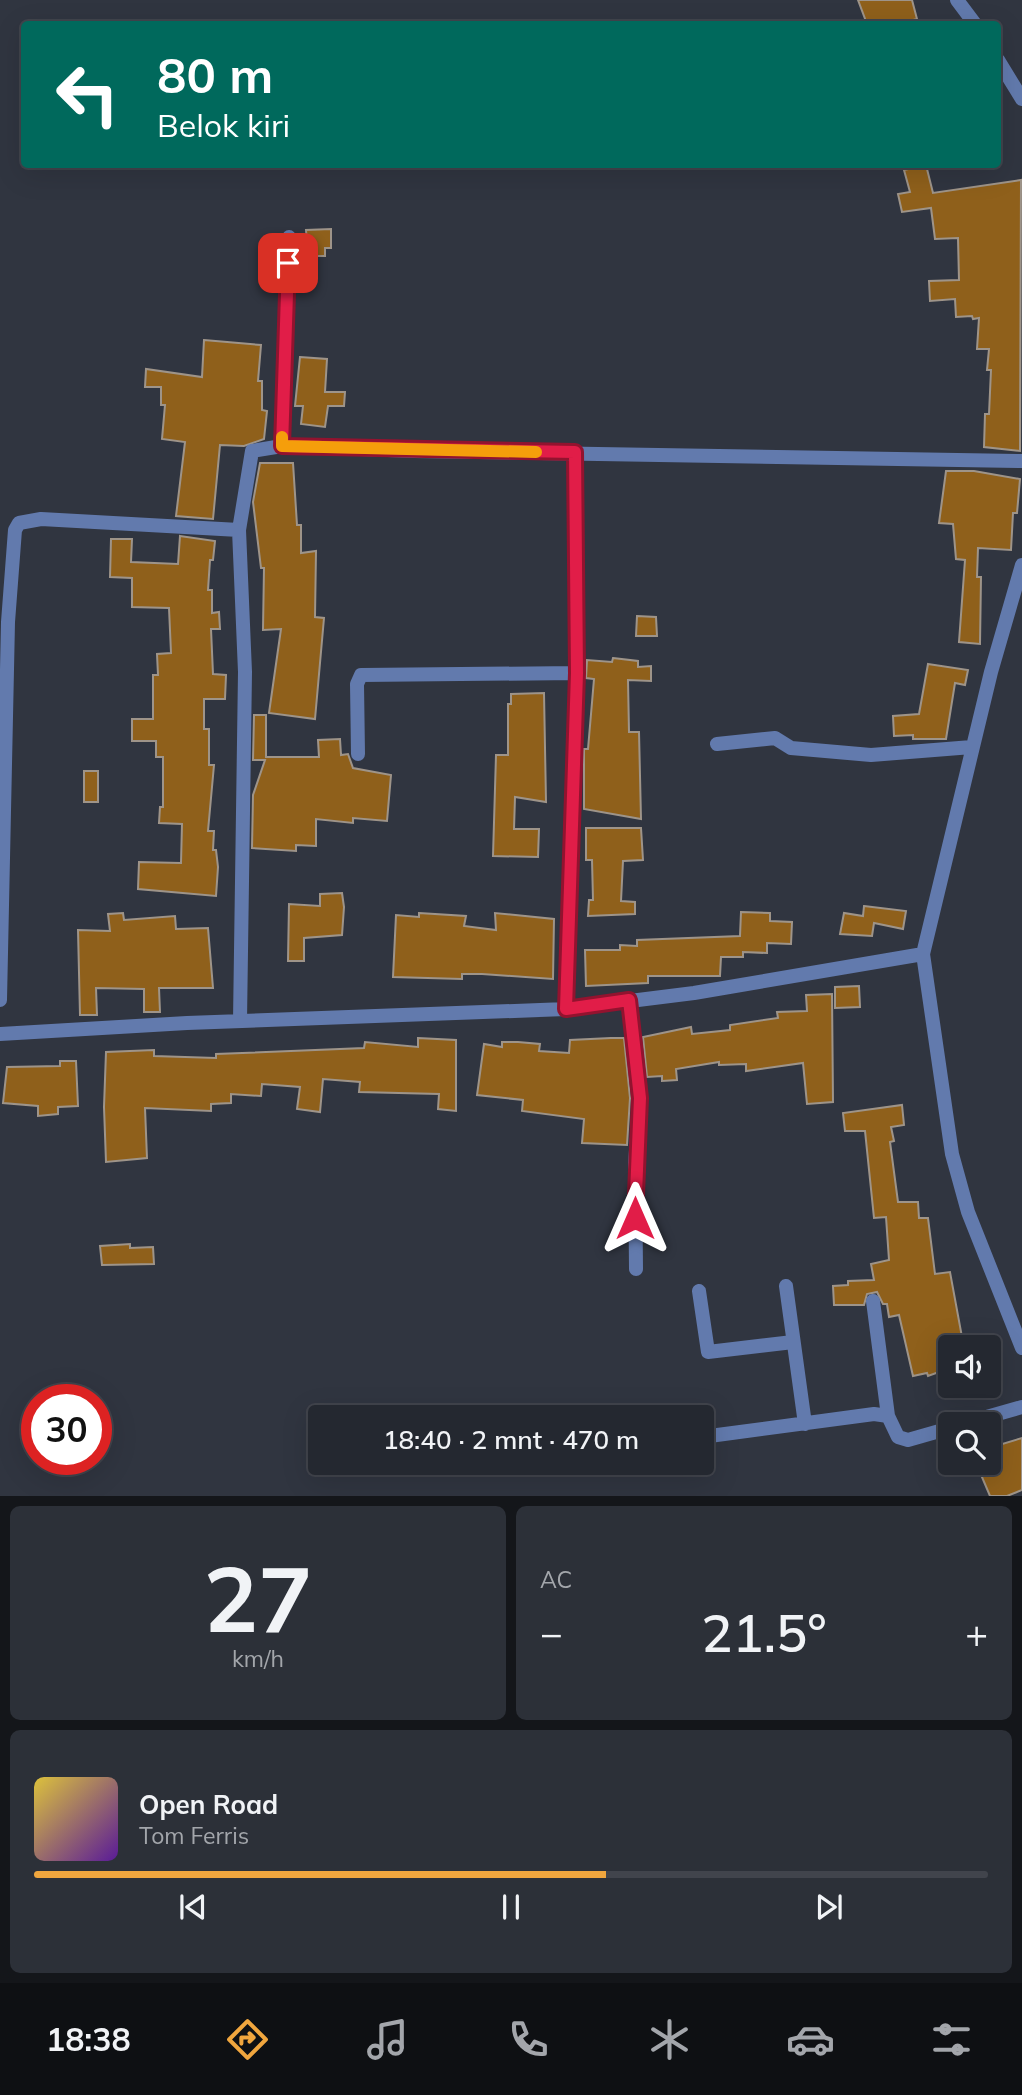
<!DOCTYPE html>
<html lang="id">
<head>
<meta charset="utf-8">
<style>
  body { margin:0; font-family:Mulish,sans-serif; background:#2c3038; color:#f1f3f6; height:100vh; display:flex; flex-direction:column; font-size:26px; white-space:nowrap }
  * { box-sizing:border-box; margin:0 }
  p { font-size:23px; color:#a3a6ab }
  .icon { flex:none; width:38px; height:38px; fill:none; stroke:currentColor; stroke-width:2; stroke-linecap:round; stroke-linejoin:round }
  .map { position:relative; height:1496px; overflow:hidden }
  .side { display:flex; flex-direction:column; gap:10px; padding:10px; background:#14161a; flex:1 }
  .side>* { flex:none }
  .banner { position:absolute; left:21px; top:21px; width:980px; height:147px; border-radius:7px; box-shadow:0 7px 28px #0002,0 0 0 2px #41444c; background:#00695c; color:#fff; overflow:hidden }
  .tools { position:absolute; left:938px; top:1335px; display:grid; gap:14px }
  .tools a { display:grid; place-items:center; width:63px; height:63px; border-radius:7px; background:#242830; box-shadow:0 7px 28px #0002,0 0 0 2px #41444c; font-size:35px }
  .speed { position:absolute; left:21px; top:1384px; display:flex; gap:14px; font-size:35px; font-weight:700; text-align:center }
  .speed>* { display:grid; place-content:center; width:91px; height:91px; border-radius:50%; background:#242830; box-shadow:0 7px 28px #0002,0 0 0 2px #41444c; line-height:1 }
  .speed .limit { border:10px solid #d22; background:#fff; color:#111 }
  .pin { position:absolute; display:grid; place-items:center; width:60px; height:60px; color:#fff; margin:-30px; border-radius:14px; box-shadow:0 4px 10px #0006 }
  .me { position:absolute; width:77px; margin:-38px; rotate:0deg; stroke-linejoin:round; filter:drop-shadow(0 0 5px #0008) }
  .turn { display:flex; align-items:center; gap:24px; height:147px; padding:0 21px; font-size:32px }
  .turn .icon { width:91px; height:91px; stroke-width:2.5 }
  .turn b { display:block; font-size:49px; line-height:60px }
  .big { font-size:52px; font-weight:600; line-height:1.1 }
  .side .widget { flex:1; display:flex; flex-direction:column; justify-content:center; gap:10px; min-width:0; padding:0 24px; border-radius:10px; background:#2c3038 }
  .side .dial { align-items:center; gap:0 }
  .dial b { font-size:91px; line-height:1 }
  .song { display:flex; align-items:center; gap:21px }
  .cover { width:84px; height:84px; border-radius:10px; background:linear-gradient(135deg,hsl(50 70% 55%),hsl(270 70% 35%)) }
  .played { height:7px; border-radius:4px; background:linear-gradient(90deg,#f0a63e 60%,#41444c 60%) }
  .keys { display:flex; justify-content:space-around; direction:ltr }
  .heat { display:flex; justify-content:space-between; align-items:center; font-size:38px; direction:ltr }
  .side .tiles { flex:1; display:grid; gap:10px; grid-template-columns:1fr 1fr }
  .widget:last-child { grid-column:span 2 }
  .trip { position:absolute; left:308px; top:1405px; width:406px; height:70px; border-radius:7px; background:#242830; box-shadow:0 7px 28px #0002,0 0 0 2px #41444c; font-weight:600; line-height:70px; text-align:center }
  .menu { display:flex; height:112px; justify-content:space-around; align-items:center; background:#0e1013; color:#a3a6ab }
  .menu .icon { width:49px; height:49px }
  .menu .selected { color:#f0a63e }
  .menu b { font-size:32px; color:#f1f3f6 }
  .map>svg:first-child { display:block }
  .building { fill:#8f601b; stroke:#9e9489; stroke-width:2 }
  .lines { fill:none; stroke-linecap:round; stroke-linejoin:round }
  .minor { stroke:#627aad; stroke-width:14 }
  .route-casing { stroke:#92132f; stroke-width:18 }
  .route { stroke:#e11d48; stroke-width:12 }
  .slow { stroke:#f59e0b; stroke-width:12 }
</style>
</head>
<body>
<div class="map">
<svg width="1022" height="1497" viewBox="0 0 1022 1497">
  <rect width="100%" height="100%" fill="#303540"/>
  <path class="building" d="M858,0H912L917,19L898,24H867Z
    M926,165L933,193L1021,180L1020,451L984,447L985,414H989L991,370H987L989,349H977L979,318L973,319L972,316L956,317L955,299L930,301L929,281L959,280L958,238L935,239L931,208L902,212L898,194L910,192L904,170Z
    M331,229V248H325V256H308L306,230Z
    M204,340L261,345L258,381H262V410L267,411L264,439L244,446L220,445L213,519L176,516L185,442L162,439L165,405H161V387H145L146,369L202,377Z
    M300,357L327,359L325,392H345L344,406H328L325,427L301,424L303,406H295Z
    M260,463H293L297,525H301V553L316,551L315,617L324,618L315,719L269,713L281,629L263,630L264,568H261L253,502Z
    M946,471H974L1020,479L1017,513H1013L1011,550L978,548L977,577H981L980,644L959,642L965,560L956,559L953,524L939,523Z
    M180,536L215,541L213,560H210L208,590H212V613L219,612L220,629H211L213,674L226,675L225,699H204V729H209V765H214L208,831H214L213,850H216L218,867L216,896L138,889L139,862L181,863L182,824L159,823L160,807H163V757H156V741H132V719H153V675H158L157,654L171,653L169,608L132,607V578L110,577L111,539H132L131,562L178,564Z
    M637,616L656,617L657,636H636Z
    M613,658L638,661V667L651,666V681L628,680L629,732H639L641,819L584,809V749H588L594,679L586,678L587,660L612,662Z
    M928,664L968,670L965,685L955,683L946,739H913V735L894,736L893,716L919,714Z
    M544,693L546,802L515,797L514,829H539L538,857L493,856L496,755H508V704H511V694Z
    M254,715H266V757H319L318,740L340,739L341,755L348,754L353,768L391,775L387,821L353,818V823L316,819V846L296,845V851L252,848L253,795L265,760H253Z
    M84,771H98V802H84Z
    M586,828H641L643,860L623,861L621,901L635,902V914L588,916L589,900H593L592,860H586Z
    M342,893L344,907L342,935L304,938V961H288L289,904L320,906V894Z
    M864,906L906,911L903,929L874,923L872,936L840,934L844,913L863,916Z
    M741,912L770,913V921L792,922L791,944L767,943V953L743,952V957H721L720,976H648V983L586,986L585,950H620V945L637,946V940L740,936Z
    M123,913L124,920L175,916L176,929L208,928L213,988H159L160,1012H144V989L96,988L97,1015H80L78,930L110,931L108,914Z
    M419,913L466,916L464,926L496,930L495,913L554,919L553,979L482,974H462V979L393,977L396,915L419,917Z
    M859,986L860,1007L835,1008V987Z
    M832,994L833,1102L807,1104L803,1063L746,1071V1064L719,1065V1062L676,1069L677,1080L662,1081V1076L647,1077L643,1037L691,1027L692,1034L730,1030V1025L778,1018L777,1012L807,1011L806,995Z
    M418,1038L456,1040V1111L438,1109L439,1094L359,1092L360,1082L323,1079L320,1112L297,1109L300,1087L262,1084L261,1096L231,1094V1103L211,1104V1111L145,1108L147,1158L106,1162L104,1107L106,1052L154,1050V1056L216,1058V1054L364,1048L365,1042L418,1047Z
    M611,1038H624L630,1098L627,1145L582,1143L584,1119L522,1111L523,1100L477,1095L484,1044L502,1047V1042H518L540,1044L539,1051L569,1053L570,1040Z
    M60,1061H76L78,1106L58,1107V1114L38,1116V1106L3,1103L7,1067L60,1066Z
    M902,1105L904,1125L891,1127L894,1141L890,1142L898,1202H918L919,1218H928L935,1274L950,1272L964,1348H950V1368L928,1376L927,1373L913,1376L899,1315L889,1317L887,1304H883L877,1292L867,1294L864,1305H834L833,1286L848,1285V1281L874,1280L871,1264L889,1260L886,1217L874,1218L865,1131H845L843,1113Z
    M130,1244V1248L153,1247L154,1264L102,1265L100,1246Z
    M1022,1438V1490L1007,1496H990L976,1463H989V1448Z"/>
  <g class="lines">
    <path class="minor" d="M957,0L975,24
      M998,60L1022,99
      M282,446L289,237
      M1022,565L991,672L923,954L952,1154L968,1212L1022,1348
      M717,744L775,738L791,748L871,755L972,747
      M358,754L357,684L361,675L577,673
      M0,1000L8,622L15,530L19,523L41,519L239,530
      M629,1000L640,1098L635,1163L636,1269
      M566,1009L577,673L575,452
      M240,1021L245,672L239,530L252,451L282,446L414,451L1022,461
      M0,1034L187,1023L566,1009L694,993L923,954
      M786,1286L805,1424
      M699,1291L708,1352L793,1342
      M873,1301L888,1416
      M962,1424L1022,1407
      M702,1437L874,1414L888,1416L898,1437L908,1440L950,1428"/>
  </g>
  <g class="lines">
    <defs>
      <path id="route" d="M288,263L282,446L575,452L577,673L566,1009L629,1000L640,1098L635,1218"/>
    </defs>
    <use href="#route" class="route-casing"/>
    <use href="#route" class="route"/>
    <path class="slow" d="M282,437V446L536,452"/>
  </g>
</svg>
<div class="tools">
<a><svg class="icon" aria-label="sound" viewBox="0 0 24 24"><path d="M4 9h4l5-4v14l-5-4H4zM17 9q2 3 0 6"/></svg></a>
<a><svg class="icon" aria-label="search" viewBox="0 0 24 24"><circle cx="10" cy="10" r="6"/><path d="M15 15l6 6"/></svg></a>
</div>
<div class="speed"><div class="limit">30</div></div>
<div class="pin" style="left:288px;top:263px;background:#d93025"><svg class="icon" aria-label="arrive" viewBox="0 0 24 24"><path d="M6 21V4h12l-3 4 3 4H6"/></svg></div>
<svg class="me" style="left:635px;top:1218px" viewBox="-20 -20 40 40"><path d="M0-17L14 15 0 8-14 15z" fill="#e11d48" stroke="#fff" stroke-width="4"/></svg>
<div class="trip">18:40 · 2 mnt · 470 m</div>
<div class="banner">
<div class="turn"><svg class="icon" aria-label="left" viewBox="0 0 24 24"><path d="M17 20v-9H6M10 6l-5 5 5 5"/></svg><div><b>80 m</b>Belok kiri</div></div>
</div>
</div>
<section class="side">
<div class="tiles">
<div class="widget dial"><b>27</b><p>km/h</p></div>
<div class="widget"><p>AC</p>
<div class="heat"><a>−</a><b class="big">21.5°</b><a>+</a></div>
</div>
<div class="widget">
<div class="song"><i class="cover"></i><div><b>Open Road</b><p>Tom Ferris</p></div></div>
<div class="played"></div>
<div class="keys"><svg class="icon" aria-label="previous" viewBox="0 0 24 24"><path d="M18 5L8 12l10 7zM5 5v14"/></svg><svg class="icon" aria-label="pause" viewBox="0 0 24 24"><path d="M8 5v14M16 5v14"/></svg><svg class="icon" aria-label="next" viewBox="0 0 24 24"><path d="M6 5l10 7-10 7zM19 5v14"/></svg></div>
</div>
</div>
</section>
<nav class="menu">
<b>18:38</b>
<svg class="icon selected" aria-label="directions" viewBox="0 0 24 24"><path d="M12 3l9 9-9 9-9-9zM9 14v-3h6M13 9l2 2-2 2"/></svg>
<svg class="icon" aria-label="music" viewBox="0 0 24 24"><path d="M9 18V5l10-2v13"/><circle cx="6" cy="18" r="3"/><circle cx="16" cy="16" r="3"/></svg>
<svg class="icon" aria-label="phone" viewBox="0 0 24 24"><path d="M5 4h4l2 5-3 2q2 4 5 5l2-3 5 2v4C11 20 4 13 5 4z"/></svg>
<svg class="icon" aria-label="climate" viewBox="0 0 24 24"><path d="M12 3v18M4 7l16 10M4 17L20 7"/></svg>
<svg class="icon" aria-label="car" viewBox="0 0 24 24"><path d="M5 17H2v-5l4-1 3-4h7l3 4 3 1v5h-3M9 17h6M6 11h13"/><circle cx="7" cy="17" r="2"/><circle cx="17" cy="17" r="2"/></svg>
<svg class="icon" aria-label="filters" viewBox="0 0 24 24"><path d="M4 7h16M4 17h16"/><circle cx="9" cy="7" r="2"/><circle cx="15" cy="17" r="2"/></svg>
</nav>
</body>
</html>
